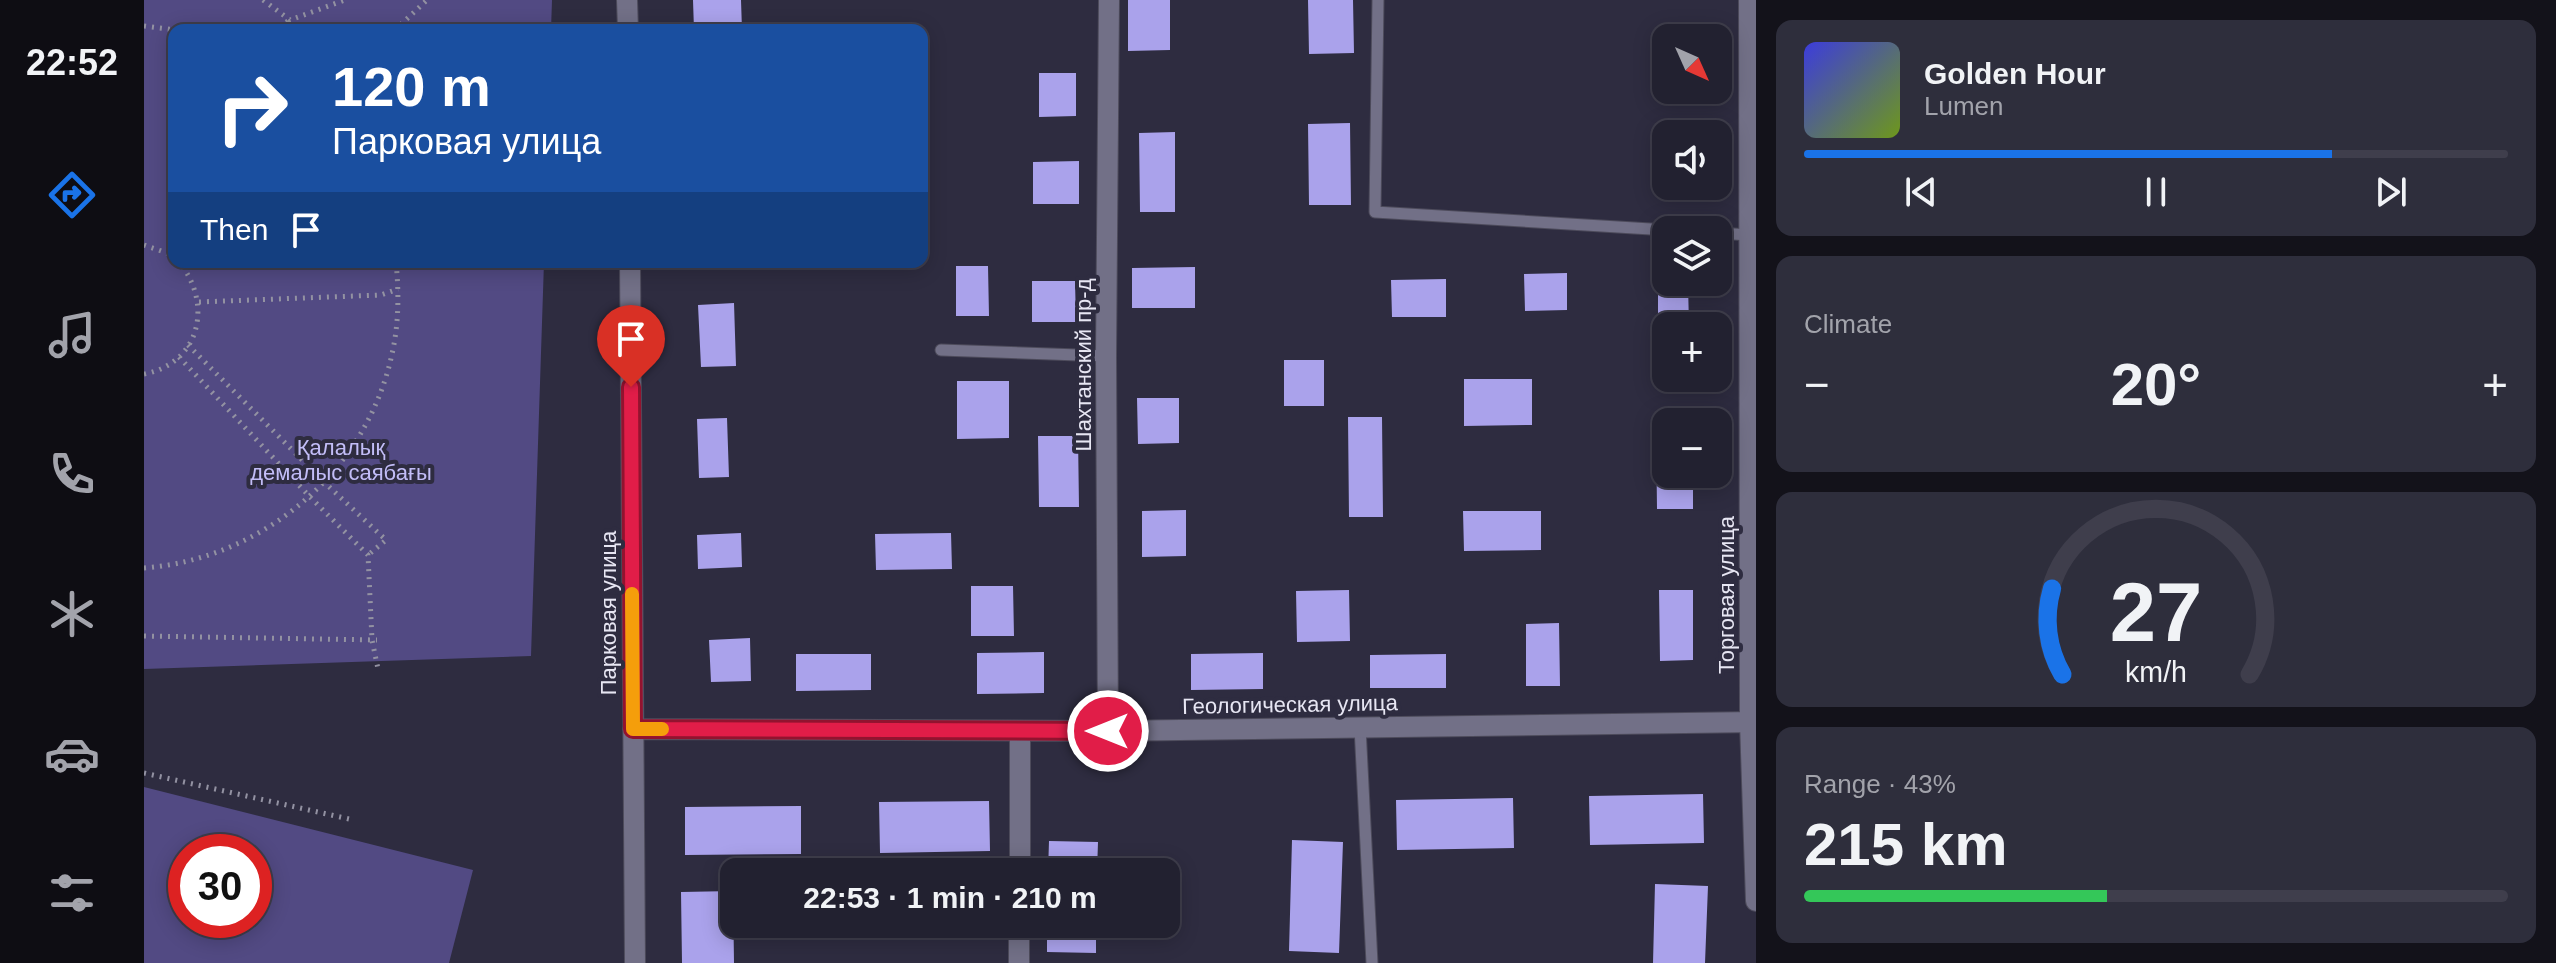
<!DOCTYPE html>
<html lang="en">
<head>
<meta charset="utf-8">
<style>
  body { margin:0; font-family:Arial,sans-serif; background:#2e2e3c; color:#f1f3f6; height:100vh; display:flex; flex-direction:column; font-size:30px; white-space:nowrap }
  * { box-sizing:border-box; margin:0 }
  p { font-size:26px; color:#a2a3ab }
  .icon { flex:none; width:44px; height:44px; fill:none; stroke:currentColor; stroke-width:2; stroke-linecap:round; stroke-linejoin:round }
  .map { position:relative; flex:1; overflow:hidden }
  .details { display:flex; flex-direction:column; gap:20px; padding:20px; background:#13121a; width:800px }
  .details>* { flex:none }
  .hud { position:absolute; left:24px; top:24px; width:760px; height:244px; border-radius:16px; box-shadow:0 4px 20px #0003,0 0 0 2px #3f3e4c; background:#1a4fa0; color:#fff; overflow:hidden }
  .needle { width:52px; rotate:135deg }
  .buttons { position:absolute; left:1508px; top:24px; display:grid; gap:16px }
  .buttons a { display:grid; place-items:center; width:80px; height:80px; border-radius:16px; background:#222130; box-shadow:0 4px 20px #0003,0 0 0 2px #3f3e4c; font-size:40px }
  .speed { position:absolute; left:24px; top:834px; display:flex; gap:16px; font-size:40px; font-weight:700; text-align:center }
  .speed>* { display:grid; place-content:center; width:104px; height:104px; border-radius:50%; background:#222130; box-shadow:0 4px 20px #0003,0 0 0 2px #3f3e4c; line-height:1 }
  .speed .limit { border:12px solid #d22; background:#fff; color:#111 }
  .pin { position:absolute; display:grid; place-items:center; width:68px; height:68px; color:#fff; margin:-82px -34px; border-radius:50% 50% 50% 0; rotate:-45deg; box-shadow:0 0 8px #0007 }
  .pin .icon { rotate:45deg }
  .me { position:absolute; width:88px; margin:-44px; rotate:270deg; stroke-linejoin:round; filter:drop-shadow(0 0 6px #0008) }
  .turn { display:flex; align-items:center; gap:28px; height:168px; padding:0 32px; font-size:36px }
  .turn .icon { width:104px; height:104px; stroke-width:2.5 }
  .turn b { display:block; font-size:56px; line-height:68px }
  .then { display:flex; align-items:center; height:76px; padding:0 32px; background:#0003; gap:16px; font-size:30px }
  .big { font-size:60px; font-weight:700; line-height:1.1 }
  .details .widget { flex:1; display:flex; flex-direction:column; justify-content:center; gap:12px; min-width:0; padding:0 28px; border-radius:16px; background:#2e2e3c }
  .details .dial { align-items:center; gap:0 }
  .dial svg { height:208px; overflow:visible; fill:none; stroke:#3f3e4c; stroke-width:7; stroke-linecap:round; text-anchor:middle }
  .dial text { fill:#f1f3f6; stroke:none }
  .song { display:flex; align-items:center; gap:24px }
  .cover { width:96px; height:96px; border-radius:12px; background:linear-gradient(135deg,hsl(240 70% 55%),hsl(80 70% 35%)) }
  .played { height:8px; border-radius:4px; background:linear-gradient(90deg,#1a73e8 75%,#3f3e4c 75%) }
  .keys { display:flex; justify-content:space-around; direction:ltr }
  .heat { display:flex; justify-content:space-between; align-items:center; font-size:44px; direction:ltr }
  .charge { height:12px; border-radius:6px; background:linear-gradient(90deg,#34c759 43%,#3f3e4c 0) }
  .trip { position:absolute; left:576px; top:858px; width:460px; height:80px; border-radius:16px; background:#222130; box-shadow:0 4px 20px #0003,0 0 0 2px #3f3e4c; font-weight:700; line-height:80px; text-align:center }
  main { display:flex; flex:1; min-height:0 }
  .menu { display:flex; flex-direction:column; width:144px; justify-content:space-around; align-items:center; background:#0e0d13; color:#a2a3ab }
  .menu .icon { width:56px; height:56px }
  .menu .on { color:#1a73e8 }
  .menu b { font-size:36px; color:#f1f3f6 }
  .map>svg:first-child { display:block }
  .green { fill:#524a83; fill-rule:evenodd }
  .building { fill:#aaa2eb }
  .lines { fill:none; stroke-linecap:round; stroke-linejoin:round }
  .lane-casing { stroke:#4d4b5b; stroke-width:13 }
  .street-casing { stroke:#4d4b5b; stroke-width:22 }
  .path { stroke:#9392a2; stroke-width:5; stroke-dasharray:2 6; stroke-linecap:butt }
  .lane { stroke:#727087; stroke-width:11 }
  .street { stroke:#727087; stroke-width:20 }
  .route-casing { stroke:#92132f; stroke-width:20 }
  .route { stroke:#e11d48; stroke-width:14 }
  .slow { stroke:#f59e0b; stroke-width:14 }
  .labels { text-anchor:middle; stroke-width:8; stroke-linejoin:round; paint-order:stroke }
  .street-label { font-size:22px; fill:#e7e6f3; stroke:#2e2c40 }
  .park-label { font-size:22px; fill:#c2bdf7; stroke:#2e2c40 }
</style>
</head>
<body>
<main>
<nav class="menu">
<b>22:52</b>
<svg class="icon on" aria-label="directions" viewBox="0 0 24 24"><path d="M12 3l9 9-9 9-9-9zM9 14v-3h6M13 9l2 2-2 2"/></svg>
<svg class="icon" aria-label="music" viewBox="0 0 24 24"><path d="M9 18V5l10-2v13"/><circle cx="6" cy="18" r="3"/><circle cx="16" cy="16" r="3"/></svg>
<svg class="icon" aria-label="phone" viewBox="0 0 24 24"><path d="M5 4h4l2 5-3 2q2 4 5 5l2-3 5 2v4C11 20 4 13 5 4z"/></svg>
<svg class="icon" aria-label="climate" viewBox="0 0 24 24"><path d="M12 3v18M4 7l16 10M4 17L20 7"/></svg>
<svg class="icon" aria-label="car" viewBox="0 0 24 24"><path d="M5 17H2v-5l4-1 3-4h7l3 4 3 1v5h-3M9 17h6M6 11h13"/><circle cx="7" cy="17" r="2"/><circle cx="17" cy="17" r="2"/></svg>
<svg class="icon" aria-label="filters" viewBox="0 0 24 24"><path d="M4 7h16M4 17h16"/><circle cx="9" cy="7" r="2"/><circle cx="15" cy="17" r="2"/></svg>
</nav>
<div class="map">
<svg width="1612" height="963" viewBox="0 0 1612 963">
  <rect width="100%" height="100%" fill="#2e2c40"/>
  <path class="green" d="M0,0H408L407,30H30V262H400L387,656L0,669Z
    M0,787L329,870L305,963H0ZM42,852H110V920H42Z"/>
  <path class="building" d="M549,0H597L598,30H550Z
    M984,0H1026V50L984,51Z
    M1164,0H1209L1210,53L1165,54Z
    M895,73H932V116L895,117Z
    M1206,123L1207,205H1165L1164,124Z
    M1031,132V212H996L995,133Z
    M935,161V204H889V162Z
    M812,266H844L845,316H812Z
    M1051,267V308H988V268Z
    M1423,273V310L1381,311L1380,274Z
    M1302,279V317H1248L1247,280Z
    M888,281H931L932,322H888Z
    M1514,284H1544L1545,326H1522V364H1514Z
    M590,303L592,366L557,367L554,305Z
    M1140,360H1180V406H1140Z
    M1320,379H1388V425L1320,426Z
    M813,381H865V438L813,439Z
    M993,398H1035V443L994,444Z
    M1204,417H1238L1239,517H1205Z
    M583,418L585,477L555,478L553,419Z
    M1512,428H1522V474H1549V509H1513Z
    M894,436H934L935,507H895Z
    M1042,510V556L998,557V511Z
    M1319,511H1397V550L1320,551Z
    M597,533L598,567L554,569L553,535Z
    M807,533L808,569L732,570L731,534Z
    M827,586H869L870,636H827Z
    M1205,590L1206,641L1153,642L1152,591Z
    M1515,590H1549V660L1516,661Z
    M1415,623L1416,686H1382V624Z
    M606,638L607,681L567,682L565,640Z
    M900,652V693L833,694V653Z
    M1119,653V689L1047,690V654Z
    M652,654H727V690L652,691Z
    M1302,654V688H1226V655Z
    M1559,794L1560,843L1446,845L1445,796Z
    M1369,798L1370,848L1253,850L1252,800Z
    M845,801L846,851L736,853L735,802Z
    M657,806V854L541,855V807Z
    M1148,840L1199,842L1195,953L1145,951Z
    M905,841L954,842L953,872H904Z
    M1511,884L1564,886L1561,963H1509Z
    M589,891L590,963H538L537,892Z
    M903,924H952V953L903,952Z"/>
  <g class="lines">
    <defs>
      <path id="lane" d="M1234,0L1231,212L1523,230
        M1574,233L1605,235
        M797,350L962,356
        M1216,727L1228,963"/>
      <path id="street" d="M483,0L484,30
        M1605,0L1606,722L1612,901
        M486,262L491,963
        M489,729L964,731L1612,722
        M964,731L962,356L965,0
        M876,872V731
        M875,963V924"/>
    </defs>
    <use href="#lane" class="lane-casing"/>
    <use href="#street" class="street-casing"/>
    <path class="path" d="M119,0L146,20L201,0
      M0,26L31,30
      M128,30L146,20
      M251,30L283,0
      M0,245L23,253L30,258
      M55,302L237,295L254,289
      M44,345L180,482L242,540L224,555
      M35,357L166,497L224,555L228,640L234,669
      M0,374C57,363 69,303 35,262
      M0,568C119,559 223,471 248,354C255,323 255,293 252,262
      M0,636L233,640
      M0,773L205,819"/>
    <use href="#lane" class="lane"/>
    <use href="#street" class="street"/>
  </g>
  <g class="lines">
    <defs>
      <path id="route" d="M487,387L489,729L964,731"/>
    </defs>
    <use href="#route" class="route-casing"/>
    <use href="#route" class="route"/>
    <path class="slow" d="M488,594L489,729H518"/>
  </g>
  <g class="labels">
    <g class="street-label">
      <text transform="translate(939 365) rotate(-90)" y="8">Шахтанский пр-д</text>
      <text transform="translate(1582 595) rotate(-90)" y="8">Торговая улица</text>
      <text transform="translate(464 613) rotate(-90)" y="8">Парковая улица</text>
      <text transform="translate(1146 704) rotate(-1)" y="8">Геологическая улица</text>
    </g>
    <g class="park-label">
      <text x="197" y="455">Қалалық<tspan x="197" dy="25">демалыс саябағы</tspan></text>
    </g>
  </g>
</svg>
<div class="buttons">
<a><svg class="needle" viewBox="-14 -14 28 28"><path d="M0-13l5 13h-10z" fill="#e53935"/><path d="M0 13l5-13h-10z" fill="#a2a3ab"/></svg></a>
<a><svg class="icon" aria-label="sound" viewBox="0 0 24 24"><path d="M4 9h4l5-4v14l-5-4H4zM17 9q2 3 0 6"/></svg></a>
<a><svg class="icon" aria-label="layers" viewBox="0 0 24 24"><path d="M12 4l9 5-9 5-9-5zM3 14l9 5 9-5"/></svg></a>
<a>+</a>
<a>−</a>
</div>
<div class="speed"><div class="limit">30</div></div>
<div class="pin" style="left:487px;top:387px;background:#d93025"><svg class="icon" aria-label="arrive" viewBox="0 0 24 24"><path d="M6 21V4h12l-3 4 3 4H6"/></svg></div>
<svg class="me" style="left:964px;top:731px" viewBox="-20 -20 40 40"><circle r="17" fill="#e11d48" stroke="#fff" stroke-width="3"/><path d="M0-11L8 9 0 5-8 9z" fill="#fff"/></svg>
<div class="trip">22:53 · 1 min · 210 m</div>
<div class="hud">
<div class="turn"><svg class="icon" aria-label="right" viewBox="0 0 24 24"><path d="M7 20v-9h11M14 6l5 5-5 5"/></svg><div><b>120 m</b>Парковая улица</div></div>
<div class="then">Then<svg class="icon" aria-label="arrive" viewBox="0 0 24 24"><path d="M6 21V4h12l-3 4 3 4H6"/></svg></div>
</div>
</div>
<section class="details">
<div class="widget">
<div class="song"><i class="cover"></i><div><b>Golden Hour</b><p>Lumen</p></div></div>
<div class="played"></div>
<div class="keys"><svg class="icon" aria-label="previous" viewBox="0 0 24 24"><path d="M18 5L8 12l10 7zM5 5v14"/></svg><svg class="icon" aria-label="pause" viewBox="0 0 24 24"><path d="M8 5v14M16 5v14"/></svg><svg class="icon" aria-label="next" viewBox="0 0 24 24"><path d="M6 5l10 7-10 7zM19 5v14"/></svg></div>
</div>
<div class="widget"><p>Climate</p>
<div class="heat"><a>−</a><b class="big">20°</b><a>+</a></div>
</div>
<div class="widget dial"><svg viewBox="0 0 100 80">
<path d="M14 69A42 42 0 1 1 86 69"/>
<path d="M14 69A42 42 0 0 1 10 36" stroke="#1a73e8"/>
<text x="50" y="56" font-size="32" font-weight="700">27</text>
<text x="50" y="72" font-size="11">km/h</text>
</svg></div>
<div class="widget"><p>Range · 43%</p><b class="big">215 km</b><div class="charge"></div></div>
</section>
</main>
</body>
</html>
